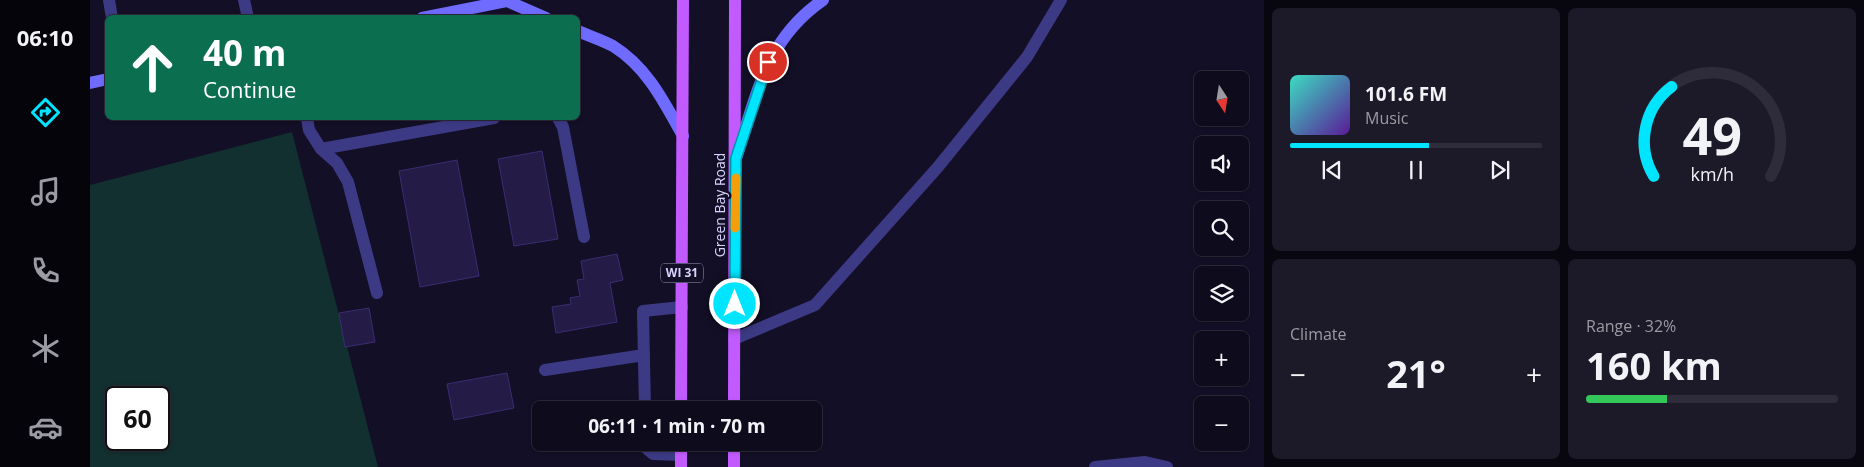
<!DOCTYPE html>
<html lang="en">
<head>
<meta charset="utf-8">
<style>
  body { margin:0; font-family:"Open Sans",sans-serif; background:#1c1929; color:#f1f3f6; height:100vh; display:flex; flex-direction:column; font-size:19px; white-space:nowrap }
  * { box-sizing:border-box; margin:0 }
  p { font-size:16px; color:#9b9ba3 }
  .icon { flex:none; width:28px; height:28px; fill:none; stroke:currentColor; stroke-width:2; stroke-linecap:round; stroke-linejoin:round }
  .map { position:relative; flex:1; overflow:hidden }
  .panel { display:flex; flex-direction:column; gap:8px; padding:8px; background:#08060f; width:600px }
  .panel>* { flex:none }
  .guide { position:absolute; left:15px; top:15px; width:475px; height:105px; border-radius:8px; box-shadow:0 1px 4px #0004,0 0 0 1px #2e2b3b; background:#0b6e4f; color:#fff; overflow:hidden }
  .needle { width:32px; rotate:168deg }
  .tools { position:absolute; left:1104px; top:71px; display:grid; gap:10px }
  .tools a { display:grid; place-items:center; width:55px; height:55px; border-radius:8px; background:#0e0b1c; box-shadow:0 1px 4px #0004,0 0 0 1px #2e2b3b; font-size:25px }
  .speed { position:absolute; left:15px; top:386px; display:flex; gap:10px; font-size:25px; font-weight:700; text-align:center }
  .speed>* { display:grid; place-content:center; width:65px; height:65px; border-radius:50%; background:#0e0b1c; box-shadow:0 1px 4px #0004,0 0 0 1px #2e2b3b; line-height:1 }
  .speed .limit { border:2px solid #111; border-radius:8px; background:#fff; color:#111 }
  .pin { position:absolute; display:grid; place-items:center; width:42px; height:42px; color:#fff; margin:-21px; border:2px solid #fff; border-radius:50%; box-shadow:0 1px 5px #0007 }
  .me { position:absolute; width:55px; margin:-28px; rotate:0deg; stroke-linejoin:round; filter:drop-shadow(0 0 4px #0008) }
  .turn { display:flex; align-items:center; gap:18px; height:105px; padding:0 15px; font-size:22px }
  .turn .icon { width:65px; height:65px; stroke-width:2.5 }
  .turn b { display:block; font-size:35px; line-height:42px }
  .big { font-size:38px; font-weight:700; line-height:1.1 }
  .panel .card { flex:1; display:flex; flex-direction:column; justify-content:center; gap:8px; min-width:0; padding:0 18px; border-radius:8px; background:#1c1929 }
  .panel .dial { align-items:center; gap:0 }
  .dial svg { height:130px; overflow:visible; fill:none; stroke:#2e2b3b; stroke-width:7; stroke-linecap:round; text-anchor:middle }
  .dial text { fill:#f1f3f6; stroke:none }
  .song { display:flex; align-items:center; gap:15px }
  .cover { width:60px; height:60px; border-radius:8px; background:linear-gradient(135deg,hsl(170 70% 55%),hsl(270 70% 35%)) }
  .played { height:5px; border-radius:2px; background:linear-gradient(90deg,#00e5ff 55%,#2e2b3b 55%) }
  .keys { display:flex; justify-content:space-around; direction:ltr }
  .heat { display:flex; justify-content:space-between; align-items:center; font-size:28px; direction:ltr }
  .charge { height:8px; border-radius:4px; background:linear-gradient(90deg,#34c759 32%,#2e2b3b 0) }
  .panel .tiles { flex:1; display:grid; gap:8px; grid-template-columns:repeat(2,1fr) }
  .trip { position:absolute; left:442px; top:401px; width:290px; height:50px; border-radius:8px; background:#0e0b1c; box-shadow:0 1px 4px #0004,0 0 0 1px #2e2b3b; font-weight:700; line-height:50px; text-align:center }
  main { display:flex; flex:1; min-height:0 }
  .dock { display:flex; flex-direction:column; width:90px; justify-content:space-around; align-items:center; background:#06040b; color:#9b9ba3 }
  .dock .icon { width:35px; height:35px }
  .dock .active { color:#00e5ff }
  .dock b { font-size:22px; color:#f1f3f6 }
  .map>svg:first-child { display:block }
  .green { fill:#12302f; fill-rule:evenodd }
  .building { fill:#241b47; stroke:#3b2d73 }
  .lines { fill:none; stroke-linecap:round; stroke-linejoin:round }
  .lane { stroke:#3d3a85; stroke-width:12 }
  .secondary { stroke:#6f6bff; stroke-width:12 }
  .primary { stroke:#c25bff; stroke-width:12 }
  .route-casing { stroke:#0095a6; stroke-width:12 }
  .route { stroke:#00e5ff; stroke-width:9 }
  .slow { stroke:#f59e0b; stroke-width:9 }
  .labels { text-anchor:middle; stroke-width:5; stroke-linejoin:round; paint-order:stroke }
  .shield { fill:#130f26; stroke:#9e99be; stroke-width:1 }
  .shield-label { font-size:12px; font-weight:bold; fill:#d9d4ff }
  .street-label { font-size:14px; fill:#d9d4ff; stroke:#130f26 }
</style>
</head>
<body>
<main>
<nav class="dock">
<b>06:10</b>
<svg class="icon active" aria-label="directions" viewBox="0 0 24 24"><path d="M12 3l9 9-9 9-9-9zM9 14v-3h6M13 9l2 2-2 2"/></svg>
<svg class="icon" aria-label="music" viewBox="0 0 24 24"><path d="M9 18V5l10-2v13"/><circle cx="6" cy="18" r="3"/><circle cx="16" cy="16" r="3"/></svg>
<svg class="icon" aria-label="phone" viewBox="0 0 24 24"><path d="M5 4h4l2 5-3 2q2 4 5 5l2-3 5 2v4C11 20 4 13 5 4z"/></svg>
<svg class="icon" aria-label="climate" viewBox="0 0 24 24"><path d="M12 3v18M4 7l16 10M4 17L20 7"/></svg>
<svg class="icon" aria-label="car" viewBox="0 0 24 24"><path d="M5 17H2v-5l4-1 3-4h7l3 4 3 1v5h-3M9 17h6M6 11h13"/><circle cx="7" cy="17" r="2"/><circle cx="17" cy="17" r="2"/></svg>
</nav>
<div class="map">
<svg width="1174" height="467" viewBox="0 0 1174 467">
  <rect width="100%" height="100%" fill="#130f26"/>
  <path class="green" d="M202,132L288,467H0V185ZM26,398H69V440H26Z"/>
  <path class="building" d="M452,151L468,239L424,246L408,159Z
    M367,160L389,276L330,287L309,171Z
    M527,254L533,280L520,283L527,322L466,333L462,307L481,304L480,298L490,296L487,280L494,279L491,261Z
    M279,308L285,342L255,347L249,313Z
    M417,373L424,408L364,420L357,384Z"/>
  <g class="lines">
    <path class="lane" d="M19,0L22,18
      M154,0L158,18
      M217,118L219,130L231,149L247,163L258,182L287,293
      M468,118L473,127L494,237
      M231,149L404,118
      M644,339L725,305L848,167L937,57L971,0
      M455,370L554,355
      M555,410L553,311L592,307
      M556,442V448L563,454L591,455
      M1005,467L1055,462L1077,467"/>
    <path class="secondary" d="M417,1L456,18
      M332,18L422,0
      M488,31C499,36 512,40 523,46C557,67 574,102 593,136
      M0,83L18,79
      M646,158C667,95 675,40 733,0"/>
    <path class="primary" d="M591,410L593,0
      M644,410L645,0
      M644,442V467
      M591,467V442"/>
  </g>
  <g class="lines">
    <defs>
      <path id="route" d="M645,304L646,158L678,62"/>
    </defs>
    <use href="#route" class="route-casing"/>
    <use href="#route" class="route"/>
    <path class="slow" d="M645,228L646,178"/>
  </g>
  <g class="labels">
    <rect class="shield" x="571" y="263.5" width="42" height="19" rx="4"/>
    <g class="shield-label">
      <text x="592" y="277">WI 31</text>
    </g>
    <g class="street-label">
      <text transform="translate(630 205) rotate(-90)" y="5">Green Bay Road</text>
    </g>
  </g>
</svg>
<div class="tools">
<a><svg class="needle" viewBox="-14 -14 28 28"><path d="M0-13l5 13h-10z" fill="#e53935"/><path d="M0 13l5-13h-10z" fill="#9b9ba3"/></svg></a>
<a><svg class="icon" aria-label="sound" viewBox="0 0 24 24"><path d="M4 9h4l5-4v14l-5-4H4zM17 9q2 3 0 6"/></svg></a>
<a><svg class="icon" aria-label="search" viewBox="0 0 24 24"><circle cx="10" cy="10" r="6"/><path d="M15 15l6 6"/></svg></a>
<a><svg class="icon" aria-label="layers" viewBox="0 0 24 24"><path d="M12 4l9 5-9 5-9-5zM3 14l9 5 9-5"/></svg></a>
<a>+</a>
<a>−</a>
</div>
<div class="speed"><div class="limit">60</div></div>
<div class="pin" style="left:678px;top:62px;background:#d93025"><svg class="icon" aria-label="arrive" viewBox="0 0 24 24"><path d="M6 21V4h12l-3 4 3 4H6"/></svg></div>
<svg class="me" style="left:645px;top:304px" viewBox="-20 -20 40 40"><circle r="17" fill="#00e5ff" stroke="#fff" stroke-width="3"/><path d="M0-11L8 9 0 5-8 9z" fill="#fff"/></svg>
<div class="trip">06:11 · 1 min · 70 m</div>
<div class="guide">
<div class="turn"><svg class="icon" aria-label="ahead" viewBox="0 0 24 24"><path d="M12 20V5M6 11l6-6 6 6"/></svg><div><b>40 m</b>Continue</div></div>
</div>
</div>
<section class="panel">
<div class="tiles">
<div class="card">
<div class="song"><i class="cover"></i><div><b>101.6 FM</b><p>Music</p></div></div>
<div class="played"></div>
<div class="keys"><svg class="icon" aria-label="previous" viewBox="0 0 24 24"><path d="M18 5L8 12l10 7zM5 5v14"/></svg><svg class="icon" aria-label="pause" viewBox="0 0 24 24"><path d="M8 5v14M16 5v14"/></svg><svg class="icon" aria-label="next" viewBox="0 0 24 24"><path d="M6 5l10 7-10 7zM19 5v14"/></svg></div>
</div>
<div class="card dial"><svg viewBox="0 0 100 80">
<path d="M14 69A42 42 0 1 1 86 69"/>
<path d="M14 69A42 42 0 0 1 25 14" stroke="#00e5ff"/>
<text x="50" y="56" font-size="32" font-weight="700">49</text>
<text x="50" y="72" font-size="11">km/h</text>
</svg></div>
<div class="card"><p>Climate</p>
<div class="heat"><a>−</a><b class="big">21°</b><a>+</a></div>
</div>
<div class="card"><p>Range · 32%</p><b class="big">160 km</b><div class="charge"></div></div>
</div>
</section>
</main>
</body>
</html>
